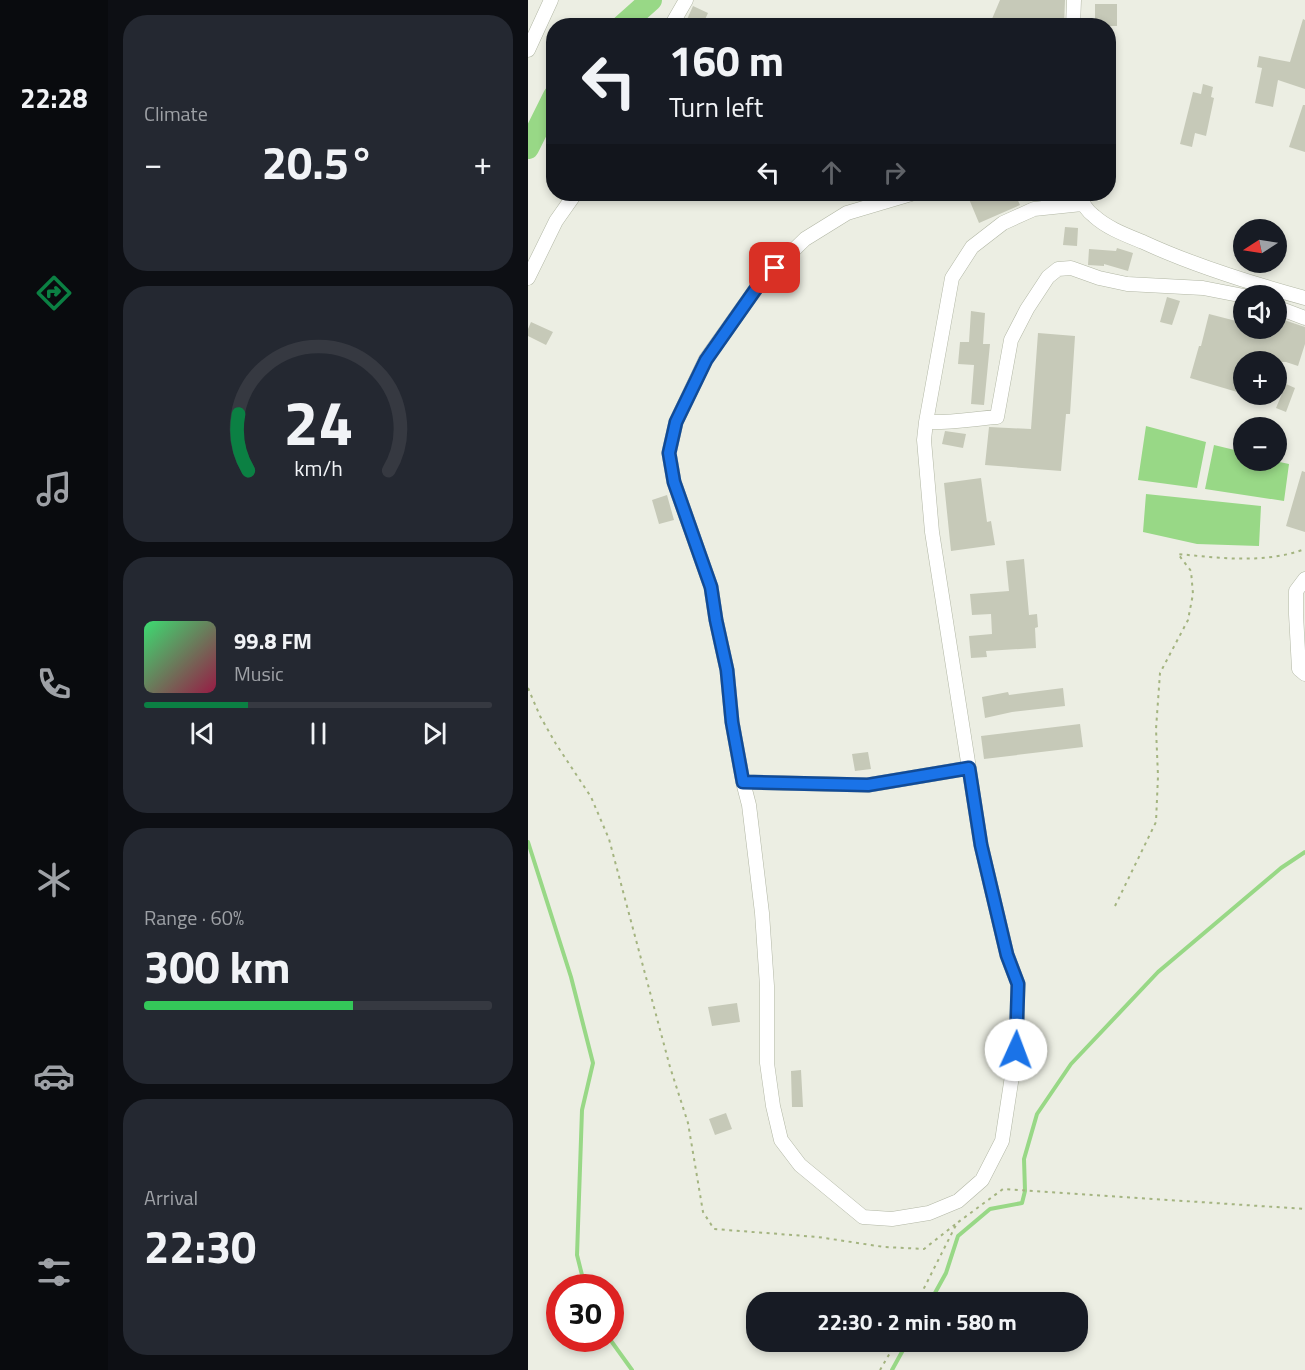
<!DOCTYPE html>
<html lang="en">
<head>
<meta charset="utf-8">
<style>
  body { margin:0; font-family:"Titillium Web",sans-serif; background:#242831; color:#f1f3f6; height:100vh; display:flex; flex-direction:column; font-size:22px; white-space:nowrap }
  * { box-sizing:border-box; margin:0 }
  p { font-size:20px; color:#9ea1a6 }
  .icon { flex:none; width:33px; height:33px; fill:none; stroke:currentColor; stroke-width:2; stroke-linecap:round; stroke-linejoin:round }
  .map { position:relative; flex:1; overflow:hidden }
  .drawer { display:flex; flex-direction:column; gap:15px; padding:15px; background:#0d0f14; width:420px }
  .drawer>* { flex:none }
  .hud { position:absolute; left:18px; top:18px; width:570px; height:183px; border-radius:24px; box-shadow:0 3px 9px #0003; background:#171b24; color:#f1f3f6; overflow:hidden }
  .needle { width:39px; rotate:258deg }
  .controls { position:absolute; left:705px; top:219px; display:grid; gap:12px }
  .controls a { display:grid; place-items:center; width:54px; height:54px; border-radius:50%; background:#171b24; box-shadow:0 3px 9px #0003; font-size:30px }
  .speed { position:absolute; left:18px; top:1274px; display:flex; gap:12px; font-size:30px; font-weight:700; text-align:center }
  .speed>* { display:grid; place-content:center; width:78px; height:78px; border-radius:50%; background:#171b24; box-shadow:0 3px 9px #0003; line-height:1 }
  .speed .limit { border:9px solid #d22; background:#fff; color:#111 }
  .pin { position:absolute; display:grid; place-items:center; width:51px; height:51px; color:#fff; margin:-26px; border-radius:12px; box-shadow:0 3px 9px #0006 }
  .me { position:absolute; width:66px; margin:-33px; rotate:2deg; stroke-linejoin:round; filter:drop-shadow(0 0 4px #0008) }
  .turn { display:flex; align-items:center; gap:21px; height:126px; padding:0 24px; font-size:27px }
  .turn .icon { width:78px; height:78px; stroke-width:2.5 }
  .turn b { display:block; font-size:42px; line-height:51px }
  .lanes { display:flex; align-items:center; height:57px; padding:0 24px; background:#0003; justify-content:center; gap:30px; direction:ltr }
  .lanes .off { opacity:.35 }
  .big { font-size:45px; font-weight:700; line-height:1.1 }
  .drawer .card { flex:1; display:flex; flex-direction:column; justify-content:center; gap:9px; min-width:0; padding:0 21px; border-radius:24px; background:#242831 }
  .drawer .dial { align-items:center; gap:0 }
  .dial svg { height:156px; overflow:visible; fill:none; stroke:#363941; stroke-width:7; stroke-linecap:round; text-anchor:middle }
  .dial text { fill:#f1f3f6; stroke:none }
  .song { display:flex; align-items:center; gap:18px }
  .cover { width:72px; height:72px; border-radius:9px; background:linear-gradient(135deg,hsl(140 70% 55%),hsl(340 70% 35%)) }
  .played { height:6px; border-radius:3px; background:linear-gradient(90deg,#0b8043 30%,#363941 30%) }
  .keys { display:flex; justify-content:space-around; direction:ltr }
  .heat { display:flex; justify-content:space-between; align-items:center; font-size:33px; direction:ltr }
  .charge { height:9px; border-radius:4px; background:linear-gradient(90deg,#34c759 60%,#363941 0) }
  .trip { position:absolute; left:218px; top:1292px; width:342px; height:60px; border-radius:24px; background:#171b24; box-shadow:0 3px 9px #0003; font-weight:700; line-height:60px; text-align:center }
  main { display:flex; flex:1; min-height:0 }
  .tabs { display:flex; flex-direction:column; width:108px; justify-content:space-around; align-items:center; background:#090b0e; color:#9ea1a6 }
  .tabs .icon { width:42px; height:42px }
  .tabs .active { color:#0b8043 }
  .tabs b { font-size:27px; color:#f1f3f6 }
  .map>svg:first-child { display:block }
  .water { fill:#98d886 }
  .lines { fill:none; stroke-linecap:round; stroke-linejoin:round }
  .stream { stroke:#98d886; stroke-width:4 }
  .river { stroke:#98d886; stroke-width:22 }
  .building { fill:#c6c9b8 }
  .minor-casing { stroke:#b2b7a5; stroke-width:15 }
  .path { stroke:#a4b480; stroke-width:2; stroke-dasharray:3 4.5; stroke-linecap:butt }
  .minor { stroke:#fff; stroke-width:14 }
  .route-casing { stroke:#114b97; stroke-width:15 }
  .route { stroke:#1a73e8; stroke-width:10 }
</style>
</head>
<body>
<main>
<nav class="tabs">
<b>22:28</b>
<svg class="icon active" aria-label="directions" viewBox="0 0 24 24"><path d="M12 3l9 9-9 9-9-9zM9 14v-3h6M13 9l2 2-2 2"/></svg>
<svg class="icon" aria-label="music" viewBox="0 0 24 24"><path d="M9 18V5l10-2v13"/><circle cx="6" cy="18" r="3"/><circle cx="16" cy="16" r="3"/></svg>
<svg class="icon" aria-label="phone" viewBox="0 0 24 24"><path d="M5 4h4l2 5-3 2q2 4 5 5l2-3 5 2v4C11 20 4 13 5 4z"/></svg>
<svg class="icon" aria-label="climate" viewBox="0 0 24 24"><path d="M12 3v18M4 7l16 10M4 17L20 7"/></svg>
<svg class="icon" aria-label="car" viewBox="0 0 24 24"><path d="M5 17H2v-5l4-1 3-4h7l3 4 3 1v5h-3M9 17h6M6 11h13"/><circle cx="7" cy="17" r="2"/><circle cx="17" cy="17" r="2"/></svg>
<svg class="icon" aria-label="filters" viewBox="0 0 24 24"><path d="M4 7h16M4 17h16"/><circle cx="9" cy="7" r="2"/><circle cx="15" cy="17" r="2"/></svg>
</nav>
<section class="drawer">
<div class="card"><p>Climate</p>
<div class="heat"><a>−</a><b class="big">20.5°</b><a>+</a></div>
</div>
<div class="card dial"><svg viewBox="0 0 100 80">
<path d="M14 69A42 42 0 1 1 86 69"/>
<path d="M14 69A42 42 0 0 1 9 40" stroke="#0b8043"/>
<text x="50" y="56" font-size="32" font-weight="700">24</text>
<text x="50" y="72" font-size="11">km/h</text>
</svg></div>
<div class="card">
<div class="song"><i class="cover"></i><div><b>99.8 FM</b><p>Music</p></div></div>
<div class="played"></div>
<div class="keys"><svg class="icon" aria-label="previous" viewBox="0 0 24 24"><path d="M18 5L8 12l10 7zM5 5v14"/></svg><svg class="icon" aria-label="pause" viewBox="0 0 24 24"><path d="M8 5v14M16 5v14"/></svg><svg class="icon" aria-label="next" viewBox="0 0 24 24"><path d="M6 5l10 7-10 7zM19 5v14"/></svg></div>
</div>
<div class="card"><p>Range · 60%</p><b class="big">300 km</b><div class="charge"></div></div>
<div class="card"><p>Arrival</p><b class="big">22:30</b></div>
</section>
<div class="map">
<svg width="777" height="1370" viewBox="0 0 777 1370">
  <rect width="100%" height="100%" fill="#eceee3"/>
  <path class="water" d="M618,426L678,442L669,488L610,480Z
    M686,445L715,452L716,460L747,461L761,464L756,501L677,489Z
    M618,494L733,506L731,546L669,544L615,532Z"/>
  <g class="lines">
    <path class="stream" d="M0,842L43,977L65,1063L54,1110L49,1255L57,1287
      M402,1302L418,1273L430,1236L462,1209L494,1203L497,1191L496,1159L509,1114L543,1064L630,972L753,868L777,852
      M81,1338L104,1370
      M364,1370L380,1341"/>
    <path class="river" d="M94,26L123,0
      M0,148L26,96"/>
  </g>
  <path class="building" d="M472,0H537L536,26H461Z
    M567,4H589V26H567Z
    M165,6L180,13L174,26H156Z
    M775,19L777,20V89L750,80L745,107L727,103L734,68L729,67L731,56L762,62Z
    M675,84L685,87L683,97L686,98L678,136L667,133L664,147L652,144L665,92L673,94Z
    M775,105H777V152L761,147Z
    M455,194H487L492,205L451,223L441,199Z
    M537,227L550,228L549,246L535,245Z
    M589,248L605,253L600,271L576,264V266L560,265L561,249L588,251Z
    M639,297L652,301L644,325L632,322Z
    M443,311L457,313L455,344H462L456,405L443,404L446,365L430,364L432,342H441Z
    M681,314L716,323V328H753L756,320L777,327V344L770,366L758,362H716V394L662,378L671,346H673Z
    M3,322L25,332L18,345L0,336V329Z
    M510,333L547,336L542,414H538L533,471L457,465L461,427L503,429Z
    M758,384L767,388L758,412L748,408Z
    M417,431L438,434L435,448L414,444Z
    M774,471L777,472V532L758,526Z
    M453,478L459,522L463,521L467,545L423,551L416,483Z
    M139,495L146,520L131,524L124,500Z
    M496,559L501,615L509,614L510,627L507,628L508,648L458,651L459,657L443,658L441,636L464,634L463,614L444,615L442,594L481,591L478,561Z
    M535,688L537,706L484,712L457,718L454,697L480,692L481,695Z
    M552,724L555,747L456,759L453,736Z
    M340,752L343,769L327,771L324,754Z
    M209,1003L212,1022L184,1026L180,1007Z
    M273,1070L275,1107H264L263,1071Z
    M198,1113L204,1129L187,1135L181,1119Z"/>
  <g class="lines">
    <defs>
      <path id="minor" d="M143,26L158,0
        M545,26L546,0
        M0,50L23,0
        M383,194L319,213L277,239L232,283L178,359L148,422L141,453L146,482L183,587L188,620L199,670L204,722L215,782L340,785L441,768
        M514,194L541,203
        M551,194C554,203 558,210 566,216C579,228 598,235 615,242C667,266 722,283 777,298
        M0,278L28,221L47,194
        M748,307L777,318
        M398,422C423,423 444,419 469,417L483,340L499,309L520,277L530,269L543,268L571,278L599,284L675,288L716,296
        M777,579L768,591V614L771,669L777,674
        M215,782L221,805L234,913L239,986V1063L245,1106L253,1140L272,1165L335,1217L364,1219L401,1213L430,1201L454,1180L474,1141L488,1050L490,984L479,955L453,845L404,532L396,440L398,422L424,278L444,247L475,223L506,209L554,204"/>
    </defs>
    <use href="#minor" class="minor-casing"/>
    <path class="path" d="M0,688L12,716L28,744L63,797L81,839L142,1067L160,1123L175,1212L186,1229L290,1237L356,1247L396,1249L429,1223
      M587,906L628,822L630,776L628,729L632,673L660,620L665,594L663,571L650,554C692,558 737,564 777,549
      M389,1302L429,1223L475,1189L777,1209
      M352,1370L369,1341"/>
    <use href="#minor" class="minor"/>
  </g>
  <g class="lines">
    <defs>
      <path id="route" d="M247,268L232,283L178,360L148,422L141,453L146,482L183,587L188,620L199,670L204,722L215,782L340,785L441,768L453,845L479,955L490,984L488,1050"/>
    </defs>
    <use href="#route" class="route-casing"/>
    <use href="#route" class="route"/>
  </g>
</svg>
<div class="controls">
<a><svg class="needle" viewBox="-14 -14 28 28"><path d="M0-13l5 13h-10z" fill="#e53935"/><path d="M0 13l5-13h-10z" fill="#9ea1a6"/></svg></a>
<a><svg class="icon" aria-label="sound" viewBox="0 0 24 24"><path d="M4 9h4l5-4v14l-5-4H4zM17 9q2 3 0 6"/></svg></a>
<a>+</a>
<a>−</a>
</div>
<div class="speed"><div class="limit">30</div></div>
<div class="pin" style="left:247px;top:268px;background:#d93025"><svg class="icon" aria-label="arrive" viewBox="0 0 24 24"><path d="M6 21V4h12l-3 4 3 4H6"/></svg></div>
<svg class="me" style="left:488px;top:1050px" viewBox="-20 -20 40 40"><circle r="19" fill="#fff"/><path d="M0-13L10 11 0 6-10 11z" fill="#1a73e8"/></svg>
<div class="trip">22:30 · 2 min · 580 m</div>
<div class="hud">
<div class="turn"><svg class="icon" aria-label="left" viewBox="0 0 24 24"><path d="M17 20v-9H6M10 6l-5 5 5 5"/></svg><div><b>160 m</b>Turn left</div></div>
<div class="lanes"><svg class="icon" aria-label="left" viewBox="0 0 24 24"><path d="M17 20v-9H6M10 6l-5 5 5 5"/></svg><svg class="icon off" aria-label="ahead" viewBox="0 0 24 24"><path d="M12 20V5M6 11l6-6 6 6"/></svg><svg class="icon off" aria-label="right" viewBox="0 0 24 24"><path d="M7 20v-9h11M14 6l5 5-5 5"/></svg></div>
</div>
</div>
</main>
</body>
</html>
